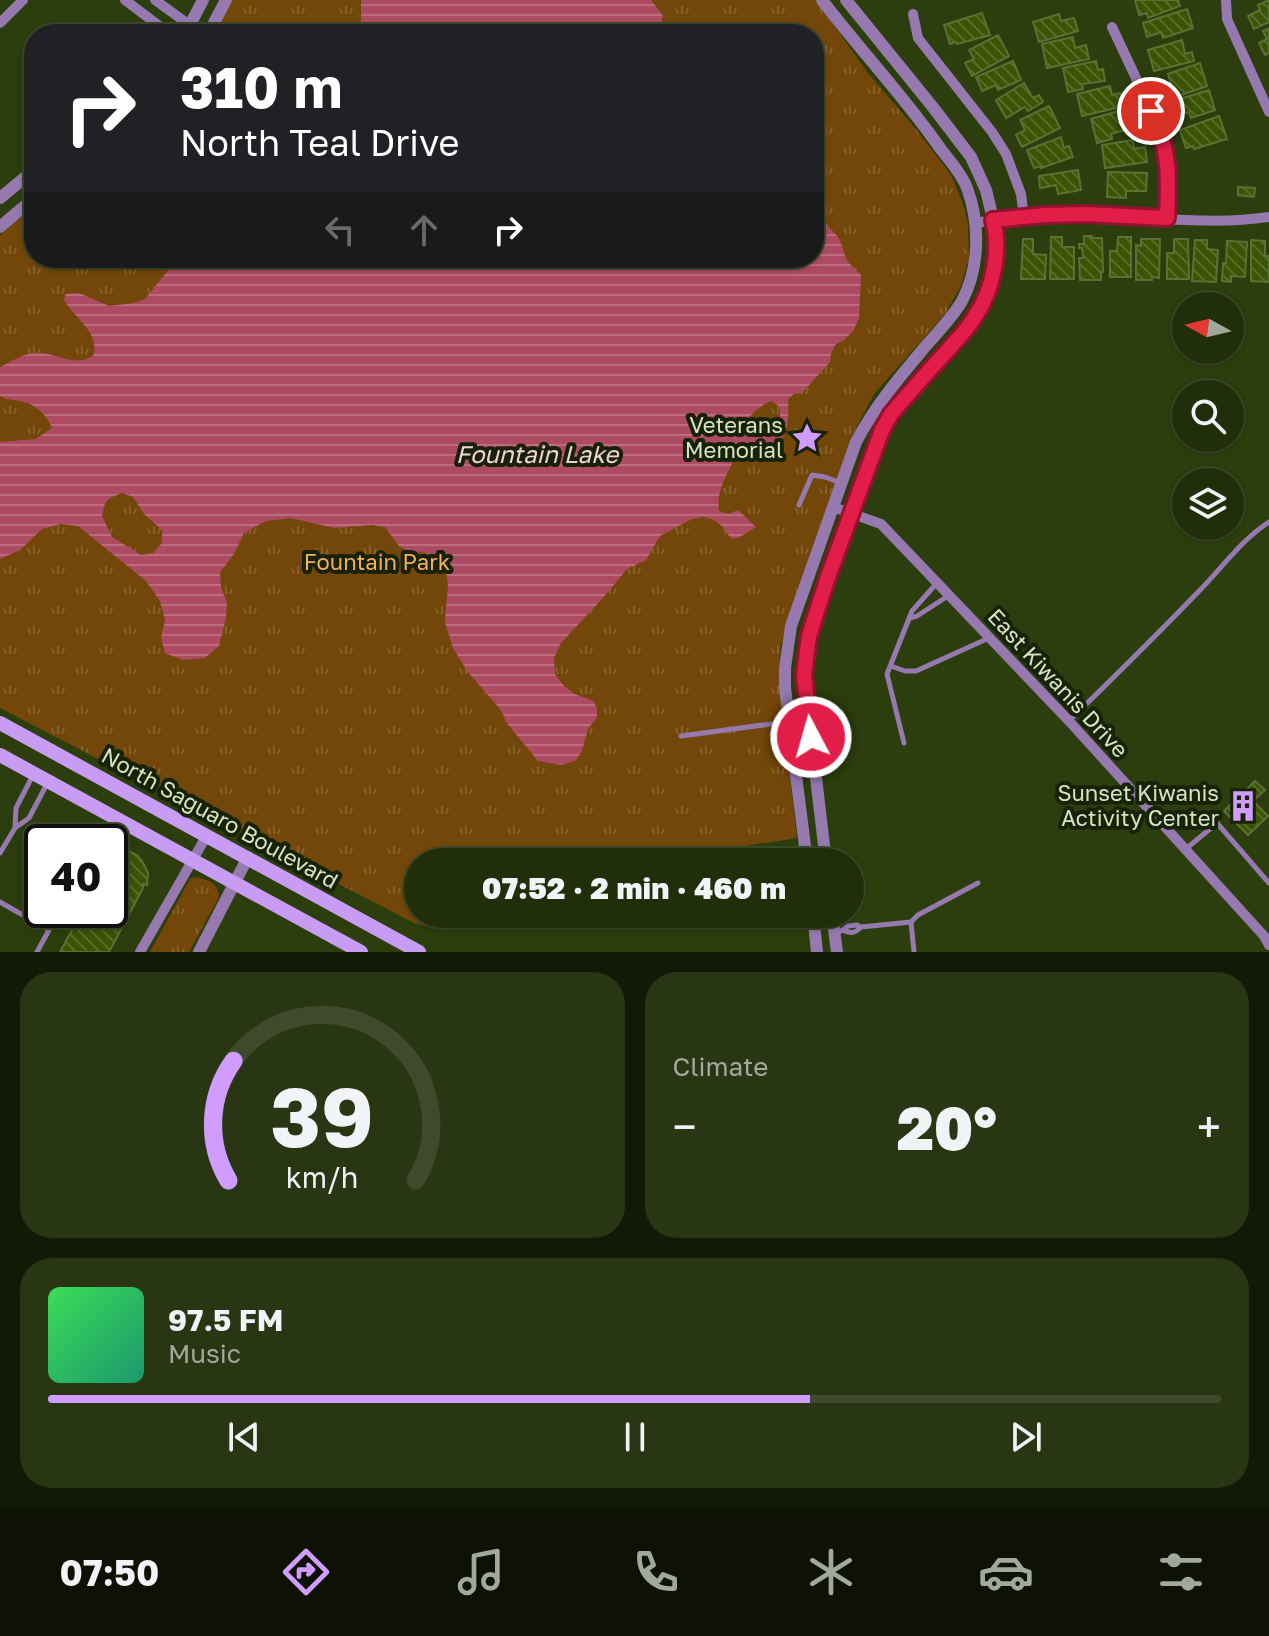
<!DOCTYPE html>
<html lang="en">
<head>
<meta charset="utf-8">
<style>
  body { margin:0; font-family:"Golos Text",sans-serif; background:#293613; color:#f1f3f6; height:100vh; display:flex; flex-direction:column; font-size:30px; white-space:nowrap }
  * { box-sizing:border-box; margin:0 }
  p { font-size:26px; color:#a2a89c }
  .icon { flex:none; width:44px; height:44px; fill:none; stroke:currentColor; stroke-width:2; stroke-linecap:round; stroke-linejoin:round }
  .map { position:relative; height:952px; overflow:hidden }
  .sheet { display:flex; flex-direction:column; gap:20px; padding:20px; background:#121906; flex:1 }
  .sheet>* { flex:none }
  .guide { position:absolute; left:24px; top:24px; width:800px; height:244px; border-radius:32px; box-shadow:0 2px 6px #0004,0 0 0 2px #3e4a2b; background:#202124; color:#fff; overflow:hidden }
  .needle { width:52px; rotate:278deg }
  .tools { position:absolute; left:1172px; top:292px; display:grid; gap:16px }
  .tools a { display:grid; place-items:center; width:72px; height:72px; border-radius:50%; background:#212e0a; box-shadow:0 2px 6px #0004,0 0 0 2px #3e4a2b; font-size:40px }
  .speed { position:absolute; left:24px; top:824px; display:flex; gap:16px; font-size:40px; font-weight:700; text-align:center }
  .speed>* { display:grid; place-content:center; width:104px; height:104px; border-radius:50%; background:#212e0a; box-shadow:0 2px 6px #0004,0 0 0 2px #3e4a2b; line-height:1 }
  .speed .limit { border:4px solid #111; border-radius:12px; background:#fff; color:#111 }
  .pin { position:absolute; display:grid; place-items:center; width:68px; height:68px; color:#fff; margin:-34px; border:4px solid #fff; border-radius:50%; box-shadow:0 2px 8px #0007 }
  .me { position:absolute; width:88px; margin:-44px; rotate:354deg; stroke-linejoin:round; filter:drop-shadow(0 0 6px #0008) }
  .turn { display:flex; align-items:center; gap:28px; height:168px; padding:0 24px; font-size:36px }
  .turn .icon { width:104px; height:104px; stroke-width:2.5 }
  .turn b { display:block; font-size:56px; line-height:68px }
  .lanes { display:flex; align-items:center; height:76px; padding:0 24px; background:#0003; justify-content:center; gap:40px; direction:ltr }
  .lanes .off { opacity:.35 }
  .big { font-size:60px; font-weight:800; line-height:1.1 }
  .sheet .widget { flex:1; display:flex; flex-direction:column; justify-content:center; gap:12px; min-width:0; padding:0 28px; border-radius:32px; background:#293613 }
  .sheet .dial { align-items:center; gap:0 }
  .dial svg { height:208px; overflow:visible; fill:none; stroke:#3e4a2b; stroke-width:7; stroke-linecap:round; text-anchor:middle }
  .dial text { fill:#f1f3f6; stroke:none }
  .song { display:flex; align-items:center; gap:24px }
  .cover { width:96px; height:96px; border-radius:12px; background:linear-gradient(135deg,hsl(130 70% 55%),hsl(160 70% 35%)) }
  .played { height:8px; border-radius:4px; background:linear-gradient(90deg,#d09dfe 65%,#3e4a2b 65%) }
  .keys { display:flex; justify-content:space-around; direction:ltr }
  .heat { display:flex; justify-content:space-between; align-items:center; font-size:44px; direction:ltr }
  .sheet .tiles { flex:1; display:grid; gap:20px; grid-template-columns:1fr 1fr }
  .widget:last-child { grid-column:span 2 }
  .trip { position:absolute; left:404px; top:848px; width:460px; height:80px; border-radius:40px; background:#212e0a; box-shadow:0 2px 6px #0004,0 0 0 2px #3e4a2b; font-weight:800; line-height:80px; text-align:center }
  .tabs { display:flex; height:128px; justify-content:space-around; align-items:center; background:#0d1204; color:#a2a89c }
  .tabs .icon { width:56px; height:56px }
  .tabs .selected { color:#d09dfe }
  .tabs b { font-size:36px; color:#f1f3f6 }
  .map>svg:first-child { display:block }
  .park { fill:url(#park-tufts) }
  .water { fill:url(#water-rules); fill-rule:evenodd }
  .building { fill:url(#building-back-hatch); stroke:#597234; stroke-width:2 }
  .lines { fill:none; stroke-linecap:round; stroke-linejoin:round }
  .service { stroke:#9579af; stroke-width:5 }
  .minor { stroke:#9579af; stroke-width:10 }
  .tertiary { stroke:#9579af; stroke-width:12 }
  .secondary { stroke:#c99cf3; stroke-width:14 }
  .route-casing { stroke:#92132f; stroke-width:20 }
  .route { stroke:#e11d48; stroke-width:14 }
  .labels { text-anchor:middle; stroke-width:8; stroke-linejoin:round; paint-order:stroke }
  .poi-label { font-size:22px; fill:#d5e4c3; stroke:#182208; text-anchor:end }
  .park-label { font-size:22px; fill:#f6af5e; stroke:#182208 }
  .street-label { font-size:22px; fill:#d5e4c3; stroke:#182208 }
  .water-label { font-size:24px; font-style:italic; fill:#f0d3d8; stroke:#182208 }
</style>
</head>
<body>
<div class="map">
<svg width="1269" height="952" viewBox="0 0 1269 952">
  <defs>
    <pattern id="park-tufts" width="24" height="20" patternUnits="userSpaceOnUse" patternTransform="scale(2)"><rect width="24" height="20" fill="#734709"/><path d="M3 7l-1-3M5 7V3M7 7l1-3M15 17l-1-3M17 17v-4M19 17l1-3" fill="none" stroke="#86612b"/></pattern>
    <pattern id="water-rules" width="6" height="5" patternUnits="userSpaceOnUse" patternTransform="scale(2)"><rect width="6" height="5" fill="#ad4b62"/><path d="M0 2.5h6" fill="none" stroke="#bb6d7e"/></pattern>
    <pattern id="building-back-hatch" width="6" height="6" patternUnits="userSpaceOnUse" patternTransform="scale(2)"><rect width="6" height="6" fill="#3a5404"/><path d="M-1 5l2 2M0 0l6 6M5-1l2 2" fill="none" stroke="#566c27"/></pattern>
  </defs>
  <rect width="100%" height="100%" fill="#2c3e0d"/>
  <path class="park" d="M232,0H816L868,73L915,128L951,175L962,201L968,224L969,258L961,286L945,314L874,394L852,436L781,644L779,668L780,692L797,838L641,862H418V914H476C456,936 440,929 414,923L0,708V235L34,206V258H814V34H215Z
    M194,877C207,879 219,883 219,897L189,952H150L190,879Z"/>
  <path class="water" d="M361,0H651L663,16L661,20L674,34H361Z
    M814,211L839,238L847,261L861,275L859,318L853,331L844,340L835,345L831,354L830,362L802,393L794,394L788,399C791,447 775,448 734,460C726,476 716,492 719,511L729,514L738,510L756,527L740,537L734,539L729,536L723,527L714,520L704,517L692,519L660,536L646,560L627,569L603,598L561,643L554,658L555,674L564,686L575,694L593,701L597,708V717L588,729L582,751L575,761L561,765L538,761L506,722L501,710L467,671L453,648L445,622L448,585L446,570L436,558L423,552L407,551L399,546L385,527L372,525L334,528L291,518L266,521L244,533L234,554L220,572L221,588L227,602L226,618L219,646L205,658L183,660L165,653L161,638L165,620L160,601L146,581L78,526L61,524L42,529L20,550L0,559V442L36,439L52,428C46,414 36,404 20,401C12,399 8,401 0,396V367C11,362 24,353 36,353C58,352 72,368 93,356C101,333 74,318 64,300L66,294L79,293L109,306L134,303L145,299L178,258H814ZM771,401L779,406C780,411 781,414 779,419C777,428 762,441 753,435C735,424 760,405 771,401ZM122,493L133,497L144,514L162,530V543L153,553L141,555L112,537L102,516L105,503L110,498Z"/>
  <path class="building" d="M1135,0H1178L1180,6L1148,18L1147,13L1139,15Z
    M1269,0V22L1254,29L1248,16L1260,10L1258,5Z
    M1187,9L1193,28L1163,38L1161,32L1147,37L1143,23Z
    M982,13L990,35L957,44L956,42L950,44L944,25Z
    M1059,14L1061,21L1074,18L1078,31L1039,42L1033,22Z
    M1269,28V53L1265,55L1259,43L1267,39L1263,31Z
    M998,35L1009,56L972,76L965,63L974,59L969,50Z
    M1073,37L1075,48L1086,45L1089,59L1047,68L1042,44Z
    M1182,40L1185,54L1192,52L1194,61L1154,71L1148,50Z
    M1013,61L1021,80L998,90L996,85L982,91L976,77Z
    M1096,61L1098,70L1103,69L1105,81L1082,84L1083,89L1068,92L1063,68Z
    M1200,63L1207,86L1167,100L1163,88L1171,84L1168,74Z
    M1024,83L1033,98L1039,95L1043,102L1028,111L1025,107L1006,118L996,100Z
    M1110,86L1112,95L1120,93L1124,106L1082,116L1077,94Z
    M1209,90L1215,110L1191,118L1189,112L1175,116L1170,102Z
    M1049,106L1060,128L1022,147L1016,135L1025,130L1020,120Z
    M1126,109L1131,128L1111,134L1112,139L1097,143L1091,119Z
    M1219,116L1227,139L1194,149L1193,146L1186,148L1180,130Z
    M1061,137L1064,148L1069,146L1073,157L1041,168V166L1034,168L1027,150Z
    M1133,140L1134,149L1145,147L1147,162L1105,168L1102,145Z
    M1078,170L1081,190L1058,194L1056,185L1040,188L1039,176Z
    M1108,172L1147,173L1146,191H1126V198L1107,197Z
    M1238,187L1255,188L1254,197L1238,195Z
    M1084,236H1092V238H1102L1103,272H1101V280H1080L1079,258H1083V255L1082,248H1079V244H1084Z
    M1051,237H1062V247H1074V279H1050Z
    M1118,237H1131V277H1110V251H1117Z
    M1023,239H1033V254L1046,255L1045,279H1021Z
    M1141,239H1160L1159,278L1152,277V280H1136V245L1141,246Z
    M1174,239H1188L1189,279H1167V253H1174Z
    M1195,240H1207V249L1218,250L1216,282L1192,281Z
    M1251,240L1265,241V256H1269V282L1251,281Z
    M1227,241L1247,242L1245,277L1231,276V282L1222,281L1223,263H1226Z
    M1255,781L1265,790L1253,801L1268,816L1248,835L1224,811Z
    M109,840L138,856L142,861L148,873L147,885L143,884V888L109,952H60L83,910H110Z"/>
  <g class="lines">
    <path class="service" d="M799,505L812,475L825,477L841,483
      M911,618L917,616L948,596
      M891,666L905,671H916L989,638
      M1069,721C1113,678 1157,635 1199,591C1222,568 1241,540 1269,522
      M681,736L808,719
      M904,743L887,674L912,611L936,584
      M15,827L16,808L32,777
      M1187,848L1217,823L1269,883
      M0,853L15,828L29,818L48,782
      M0,902L49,930L37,952
      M911,922L914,952
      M861,927L911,922L918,915L978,883
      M836,933L843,930L848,926L857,925L861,927C856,933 850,934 843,930"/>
    <path class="minor" d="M125,0L170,34
      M155,0L202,34
      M1226,0L1227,19L1269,112
      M913,14L918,38L992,132L1006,154L1021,194L1024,217
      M0,23L23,0
      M1112,27L1159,127L1165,148L1169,168L1167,218
      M975,223C1011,217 1048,214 1085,214C1146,216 1209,226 1269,217
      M833,507L881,524L1069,721L1264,936L1269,945
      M140,952L207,835"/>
    <path class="tertiary" d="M183,34L190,25L203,0
      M208,34L226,0
      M0,198L34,170
      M0,227L34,198
      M807,862L785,688V668L791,626L856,442C875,406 898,379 924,348C937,333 952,318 962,301C980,267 980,223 967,188C962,174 949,160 940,148C904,96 860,50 822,0
      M826,862L806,694L805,659L809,636L828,577L882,430L891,414L978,313L990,283L995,258V227L986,190L971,157L932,106L846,0
      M813,914L817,952
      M832,914L837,952
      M199,952L248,857"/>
    <path class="secondary" d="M0,723L419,952
      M0,755L361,952"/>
  </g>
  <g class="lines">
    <defs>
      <path id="route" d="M811,737L804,675L809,636L828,577L882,430L891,414C910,392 929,370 949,349C958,338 969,328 976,315C993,290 1001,249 993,220L1045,215L1085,214L1167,218C1169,178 1170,148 1151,111"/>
    </defs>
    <use href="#route" class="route-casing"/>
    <use href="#route" class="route"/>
  </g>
  <defs>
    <symbol id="sight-bare" viewBox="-9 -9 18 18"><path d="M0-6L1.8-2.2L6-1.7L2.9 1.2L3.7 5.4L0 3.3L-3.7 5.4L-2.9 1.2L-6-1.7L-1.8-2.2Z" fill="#d09dfe" stroke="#182208" stroke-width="2.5" paint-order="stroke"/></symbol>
    <symbol id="building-bare" viewBox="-9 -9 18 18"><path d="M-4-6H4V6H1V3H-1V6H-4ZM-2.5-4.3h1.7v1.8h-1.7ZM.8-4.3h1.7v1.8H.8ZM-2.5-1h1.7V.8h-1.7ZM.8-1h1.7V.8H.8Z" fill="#d09dfe" stroke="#182208" stroke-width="2.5" paint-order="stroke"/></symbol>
  </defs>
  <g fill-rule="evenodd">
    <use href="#sight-bare" x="785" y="416" width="44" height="44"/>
    <use href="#building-bare" x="1221" y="784" width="44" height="44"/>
  </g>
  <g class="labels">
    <g class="poi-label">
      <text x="783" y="433">Veterans<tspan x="783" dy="25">Memorial</tspan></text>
      <text x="1219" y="801">Sunset Kiwanis<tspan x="1219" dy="25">Activity Center</tspan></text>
    </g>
    <g class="park-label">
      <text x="377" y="570">Fountain Park</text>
    </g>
    <g class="street-label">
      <text transform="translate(1058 683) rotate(47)" y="8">East Kiwanis Drive</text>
      <text transform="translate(220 818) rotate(29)" y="8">North Saguaro Boulevard</text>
    </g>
    <g class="water-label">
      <text x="537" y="463">Fountain Lake</text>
    </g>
  </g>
</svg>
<div class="tools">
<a><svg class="needle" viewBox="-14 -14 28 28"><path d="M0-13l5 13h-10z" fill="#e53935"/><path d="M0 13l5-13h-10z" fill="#a2a89c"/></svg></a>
<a><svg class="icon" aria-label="search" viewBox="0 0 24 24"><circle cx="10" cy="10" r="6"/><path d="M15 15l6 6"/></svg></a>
<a><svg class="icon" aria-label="layers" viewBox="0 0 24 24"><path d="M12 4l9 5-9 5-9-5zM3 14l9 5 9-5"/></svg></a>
</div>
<div class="speed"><div class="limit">40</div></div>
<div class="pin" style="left:1151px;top:111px;background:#d93025"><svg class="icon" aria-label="arrive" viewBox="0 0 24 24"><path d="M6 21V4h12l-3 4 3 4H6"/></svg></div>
<svg class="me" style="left:811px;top:737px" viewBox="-20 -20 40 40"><circle r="17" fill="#e11d48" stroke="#fff" stroke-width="3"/><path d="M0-11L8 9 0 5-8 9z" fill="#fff"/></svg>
<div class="trip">07:52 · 2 min · 460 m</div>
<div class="guide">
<div class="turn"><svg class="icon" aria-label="right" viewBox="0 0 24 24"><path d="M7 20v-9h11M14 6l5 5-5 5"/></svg><div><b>310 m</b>North Teal Drive</div></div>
<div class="lanes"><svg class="icon off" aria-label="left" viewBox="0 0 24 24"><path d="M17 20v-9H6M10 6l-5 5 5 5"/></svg><svg class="icon off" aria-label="ahead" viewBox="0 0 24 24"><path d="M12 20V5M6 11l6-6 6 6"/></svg><svg class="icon" aria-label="right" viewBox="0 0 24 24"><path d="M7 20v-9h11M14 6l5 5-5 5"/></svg></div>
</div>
</div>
<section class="sheet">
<div class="tiles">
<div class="widget dial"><svg viewBox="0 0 100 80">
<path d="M14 69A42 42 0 1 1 86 69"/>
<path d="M14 69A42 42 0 0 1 16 23" stroke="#d09dfe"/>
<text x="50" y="56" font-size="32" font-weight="700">39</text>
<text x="50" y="72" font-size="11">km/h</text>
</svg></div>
<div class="widget"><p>Climate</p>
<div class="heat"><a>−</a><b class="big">20°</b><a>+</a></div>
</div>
<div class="widget">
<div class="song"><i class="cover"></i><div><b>97.5 FM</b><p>Music</p></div></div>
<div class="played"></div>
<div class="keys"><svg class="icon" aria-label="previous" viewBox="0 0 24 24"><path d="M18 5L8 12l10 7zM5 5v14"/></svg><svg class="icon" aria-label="pause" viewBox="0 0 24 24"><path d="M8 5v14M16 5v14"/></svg><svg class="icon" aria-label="next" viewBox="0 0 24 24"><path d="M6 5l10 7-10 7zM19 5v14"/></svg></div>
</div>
</div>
</section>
<nav class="tabs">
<b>07:50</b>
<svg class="icon selected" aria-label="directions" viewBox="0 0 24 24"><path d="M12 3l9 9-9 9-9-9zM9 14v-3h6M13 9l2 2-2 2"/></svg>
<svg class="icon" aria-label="music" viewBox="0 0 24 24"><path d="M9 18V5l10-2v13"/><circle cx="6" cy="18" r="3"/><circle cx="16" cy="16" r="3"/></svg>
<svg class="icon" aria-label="phone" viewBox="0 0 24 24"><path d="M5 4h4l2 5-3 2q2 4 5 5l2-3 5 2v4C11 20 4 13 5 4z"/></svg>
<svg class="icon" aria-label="climate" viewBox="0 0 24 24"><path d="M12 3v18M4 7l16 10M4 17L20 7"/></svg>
<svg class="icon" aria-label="car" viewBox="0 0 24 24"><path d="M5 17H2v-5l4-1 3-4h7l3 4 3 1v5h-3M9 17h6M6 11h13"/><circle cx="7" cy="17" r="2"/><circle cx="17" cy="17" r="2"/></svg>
<svg class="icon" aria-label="filters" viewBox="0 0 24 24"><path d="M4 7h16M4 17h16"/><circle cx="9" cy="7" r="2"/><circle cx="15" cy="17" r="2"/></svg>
</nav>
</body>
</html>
